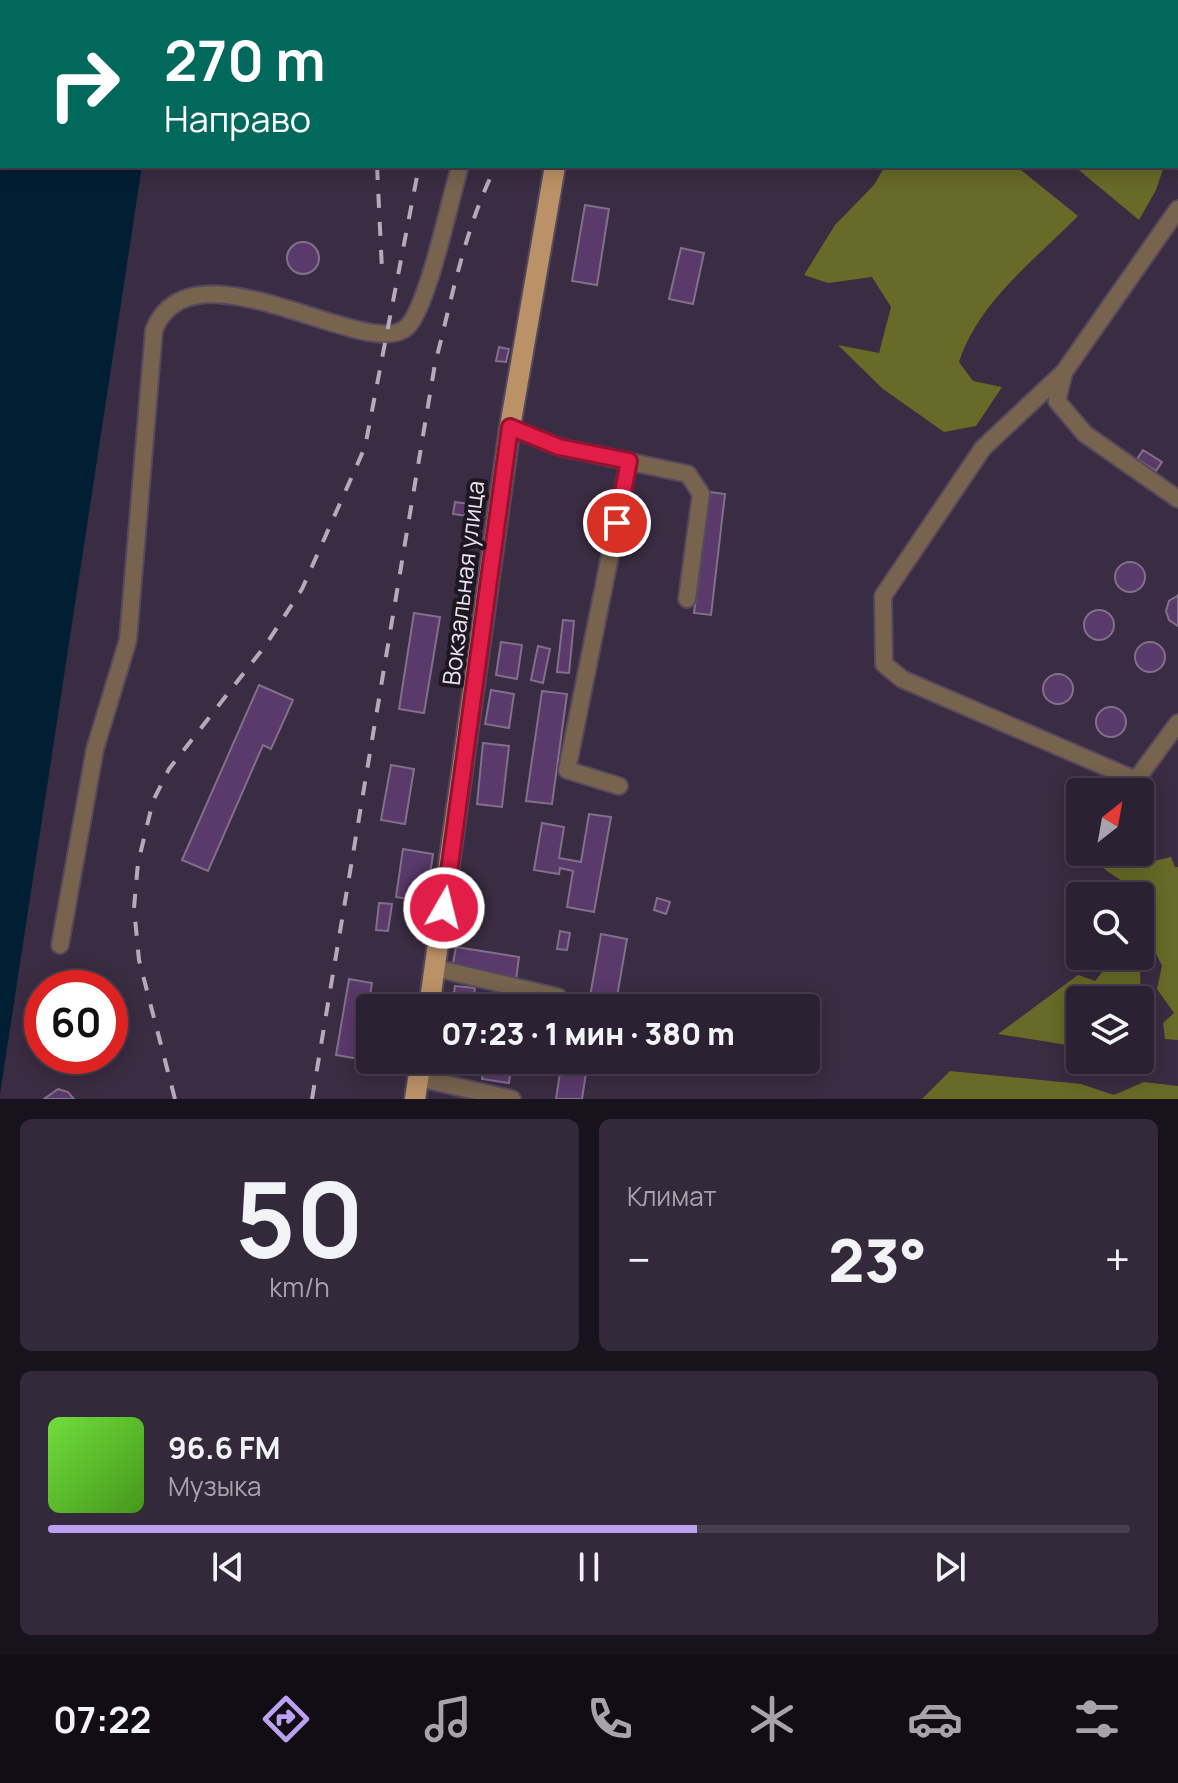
<!DOCTYPE html>
<html lang="ru">
<head>
<meta charset="utf-8">
<style>
  body { margin:0; font-family:Manrope,sans-serif; background:#34293a; color:#f1f3f6; height:100vh; display:flex; flex-direction:column; font-size:30px; white-space:nowrap }
  * { box-sizing:border-box; margin:0 }
  p { font-size:26px; color:#a6a3ac }
  .icon { flex:none; width:44px; height:44px; fill:none; stroke:currentColor; stroke-width:2; stroke-linecap:round; stroke-linejoin:round }
  .map { position:relative; height:1099px; overflow:hidden }
  .details { display:flex; flex-direction:column; gap:20px; padding:20px; background:#18121c; flex:1 }
  .details>* { flex:none }
  .banner { position:absolute; left:0px; top:0px; width:1178px; height:168px; box-shadow:0 4px 20px #0003,0 0 0 2px #483e4d; background:#00695c; color:#fff; overflow:hidden }
  .needle { width:52px; rotate:31deg }
  .buttons { position:absolute; left:1066px; top:778px; display:grid; gap:16px }
  .buttons a { display:grid; place-items:center; width:88px; height:88px; border-radius:8px; background:#2c2132; box-shadow:0 4px 20px #0003,0 0 0 2px #483e4d; font-size:40px }
  .speed { position:absolute; left:24px; top:970px; display:flex; gap:16px; font-size:40px; font-weight:700; text-align:center }
  .speed>* { display:grid; place-content:center; width:104px; height:104px; border-radius:50%; background:#2c2132; box-shadow:0 4px 20px #0003,0 0 0 2px #483e4d; line-height:1 }
  .speed .limit { border:12px solid #d22; background:#fff; color:#111 }
  .pin { position:absolute; display:grid; place-items:center; width:68px; height:68px; color:#fff; margin:-34px; border:4px solid #fff; border-radius:50%; box-shadow:0 2px 8px #0007 }
  .me { position:absolute; width:88px; margin:-44px; rotate:8deg; stroke-linejoin:round; filter:drop-shadow(0 0 6px #0008) }
  .turn { display:flex; align-items:center; gap:28px; height:168px; padding:0 32px; font-size:36px }
  .turn .icon { width:104px; height:104px; stroke-width:2.5 }
  .turn b { display:block; font-size:56px; line-height:68px }
  .big { font-size:60px; font-weight:800; line-height:1.1 }
  .details .widget { flex:1; display:flex; flex-direction:column; justify-content:center; gap:12px; min-width:0; padding:0 28px; border-radius:12px; background:#34293a }
  .details .dial { align-items:center; gap:0 }
  .dial b { font-size:104px; line-height:1 }
  .song { display:flex; align-items:center; gap:24px }
  .cover { width:96px; height:96px; border-radius:12px; background:linear-gradient(135deg,hsl(100 70% 55%),hsl(100 70% 35%)) }
  .played { height:8px; border-radius:4px; background:linear-gradient(90deg,#bca0f2 60%,#483e4d 60%) }
  .keys { display:flex; justify-content:space-around; direction:ltr }
  .heat { display:flex; justify-content:space-between; align-items:center; font-size:44px; direction:ltr }
  .details .tiles { flex:1; display:grid; gap:20px; grid-template-columns:1fr 1fr }
  .widget:last-child { grid-column:span 2 }
  .trip { position:absolute; left:356px; top:994px; width:464px; height:80px; border-radius:8px; background:#2c2132; box-shadow:0 4px 20px #0003,0 0 0 2px #483e4d; font-weight:800; line-height:80px; text-align:center }
  .dock { display:flex; height:128px; justify-content:space-around; align-items:center; background:#120d14; color:#a6a3ac }
  .dock .icon { width:56px; height:56px }
  .dock .on { color:#bca0f2 }
  .dock b { font-size:36px; color:#f1f3f6 }
  .map>svg:first-child { display:block }
  .forest { fill:#686a27 }
  .water { fill:#001f33 }
  .building { fill:#5a396b; stroke:#80708a; stroke-width:2 }
  .lines { fill:none; stroke-linecap:round; stroke-linejoin:round }
  .minor-casing { stroke:#56495e; stroke-width:20 }
  .major-casing { stroke:#56495e; stroke-width:24 }
  .minor { stroke:#77634e; stroke-width:16 }
  .major { stroke:#bb9267; stroke-width:20 }
  .rail { stroke:#b5aabb; stroke-width:4; stroke-dasharray:14 14; stroke-linecap:butt }
  .route-casing { stroke:#92132f; stroke-width:20 }
  .route { stroke:#e11d48; stroke-width:14 }
  .labels { text-anchor:middle; stroke-width:8; stroke-linejoin:round; paint-order:stroke }
  .street-label { font-size:24px; fill:#ebe2f0; stroke:#1e1721 }
</style>
</head>
<body>
<div class="map">
<svg width="1178" height="1099" viewBox="0 0 1178 1099">
  <rect width="100%" height="100%" fill="#3a2c42"/>
  <path class="forest" d="M841,0H1174V2H838Z
    M885,166H1016L1078,216C1034,261 979,301 959,362L973,381L1002,387L976,426L944,432L883,389L838,345L879,353L891,307L872,277L828,283L804,275L835,225L874,185Z
    M1074,166H1164L1156,190L1139,220Z
    M1097,852H1133L1150,862L1171,857L1175,867H1178V1040L1165,1039L1163,1023L1174,1013L1157,989L1162,966L1142,925L1140,896C1129,880 1107,877 1095,858Z
    M1140,953L1141,1058L1140,1000H1080V1047L998,1034L1078,975L1095,981L1115,956H1140Z
    M950,1071L1081,1084L1114,1095L1144,1082L1178,1086V1099H922Z"/>
  <path class="water" d="M0,0L122,2H2V166H142L0,1094Z"/>
  <path class="building" d="M453,0H491L452,2Z
    M585,205L609,209L597,285L572,281Z
    M287 258a16 16 0 1 1 32 0a16 16 0 1 1-32 0Z
    M681,248L704,253L693,304L669,299Z
    M499,347L509,349L506,362L496,361Z
    M1143,450L1162,462L1156,471L1137,459Z
    M710,492L725,494L711,615L694,613Z
    M455,502L483,506L481,518L453,514Z
    M1115 577a15 15 0 1 1 30 0a15 15 0 1 1-30 0Z
    M1177,596L1178,595V626L1169,620L1166,611L1169,601Z
    M1084 625a15 15 0 1 1 30 0a15 15 0 1 1-30 0Z
    M414,613L440,617L424,713L399,709Z
    M563,620L574,621L569,673L557,672Z
    M1135 657a15 15 0 1 1 30 0a15 15 0 1 1-30 0Z
    M501,642L522,645L517,679L496,675Z
    M538,646L550,649L543,683L531,680Z
    M1043 689a15 15 0 1 1 30 0a15 15 0 1 1-30 0Z
    M259,685L293,700L271,749L263,745L208,871L182,860Z
    M491,690L514,694L509,728L485,724Z
    M542,691L567,694L552,804L526,801Z
    M1096 722a15 15 0 1 1 30 0a15 15 0 1 1-30 0Z
    M483,743L509,746L502,807L477,804Z
    M391,765L414,769L405,824L381,820Z
    M589,814L611,817L594,912L567,907L573,871L560,868L559,874L534,870L542,823L564,827L559,858L581,862Z
    M403,849L433,854L426,902L396,897Z
    M657,898L670,902L666,914L654,910Z
    M379,903L392,904L388,931L376,930Z
    M560,931L570,933L567,950L557,949Z
    M601,934L627,939L615,1008H588Z
    M456,947L519,957L516,980L452,969Z
    M349,979L372,983L359,1059L336,1055Z
    M455,986L475,988L472,1008L452,1006Z
    M493,1002L520,1006V1008H492Z
    M52,1056H70L60,1064Z
    M485,1060H512L509,1083L482,1079Z
    M562,1060H588L582,1099H556Z
    M58,1089L68,1092L74,1099H44Z"/>
  <g class="lines">
    <defs>
      <path id="minor" d="M601,0L605,2
        M515,2L516,0
        M805,2L808,0
        M1178,209L1064,372L1057,401L1085,434L1178,499
        M1064,372L983,448L883,596L884,664L902,679L1136,780L1178,723
        M510,427L559,447L688,474L701,494L687,599
        M619,786L567,770L629,461
        M60,945L95,749L128,640L154,330C192,235 369,364 407,327C428,307 450,199 460,166
        M435,968L558,997
        M418,1078L512,1099"/>
      <path id="major" d="M676,2L679,0
        M429,1008L510,427L555,166
        M415,1099L421,1060"/>
    </defs>
    <use href="#minor" class="minor-casing"/>
    <use href="#major" class="major-casing"/>
    <use href="#minor" class="minor"/>
    <use href="#major" class="major"/>
    <path class="rail" d="M619,2L622,0
      M377,166L382,270
      M175,1099L139,960L134,908L138,863L153,801L169,769L265,646L302,589L365,447L419,166
      M312,1099L435,364C452,298 465,227 496,166"/>
  </g>
  <g class="lines">
    <defs>
      <path id="route" d="M444,908L510,427L559,447L629,461L617,523"/>
    </defs>
    <use href="#route" class="route-casing"/>
    <use href="#route" class="route"/>
  </g>
  <g class="labels">
    <g class="street-label">
      <text transform="translate(464 583) rotate(-83)" y="8">Вокзальная улица</text>
    </g>
  </g>
</svg>
<div class="buttons">
<a><svg class="needle" viewBox="-14 -14 28 28"><path d="M0-13l5 13h-10z" fill="#e53935"/><path d="M0 13l5-13h-10z" fill="#a6a3ac"/></svg></a>
<a><svg class="icon" aria-label="search" viewBox="0 0 24 24"><circle cx="10" cy="10" r="6"/><path d="M15 15l6 6"/></svg></a>
<a><svg class="icon" aria-label="layers" viewBox="0 0 24 24"><path d="M12 4l9 5-9 5-9-5zM3 14l9 5 9-5"/></svg></a>
</div>
<div class="speed"><div class="limit">60</div></div>
<div class="pin" style="left:617px;top:523px;background:#d93025"><svg class="icon" aria-label="arrive" viewBox="0 0 24 24"><path d="M6 21V4h12l-3 4 3 4H6"/></svg></div>
<svg class="me" style="left:444px;top:908px" viewBox="-20 -20 40 40"><circle r="17" fill="#e11d48" stroke="#fff" stroke-width="3"/><path d="M0-11L8 9 0 5-8 9z" fill="#fff"/></svg>
<div class="trip">07:23 · 1 мин · 380 m</div>
<div class="banner">
<div class="turn"><svg class="icon" aria-label="right" viewBox="0 0 24 24"><path d="M7 20v-9h11M14 6l5 5-5 5"/></svg><div><b>270 m</b>Направо</div></div>
</div>
</div>
<section class="details">
<div class="tiles">
<div class="widget dial"><b>50</b><p>km/h</p></div>
<div class="widget"><p>Климат</p>
<div class="heat"><a>−</a><b class="big">23°</b><a>+</a></div>
</div>
<div class="widget">
<div class="song"><i class="cover"></i><div><b>96.6 FM</b><p>Музыка</p></div></div>
<div class="played"></div>
<div class="keys"><svg class="icon" aria-label="previous" viewBox="0 0 24 24"><path d="M18 5L8 12l10 7zM5 5v14"/></svg><svg class="icon" aria-label="pause" viewBox="0 0 24 24"><path d="M8 5v14M16 5v14"/></svg><svg class="icon" aria-label="next" viewBox="0 0 24 24"><path d="M6 5l10 7-10 7zM19 5v14"/></svg></div>
</div>
</div>
</section>
<nav class="dock">
<b>07:22</b>
<svg class="icon on" aria-label="directions" viewBox="0 0 24 24"><path d="M12 3l9 9-9 9-9-9zM9 14v-3h6M13 9l2 2-2 2"/></svg>
<svg class="icon" aria-label="music" viewBox="0 0 24 24"><path d="M9 18V5l10-2v13"/><circle cx="6" cy="18" r="3"/><circle cx="16" cy="16" r="3"/></svg>
<svg class="icon" aria-label="phone" viewBox="0 0 24 24"><path d="M5 4h4l2 5-3 2q2 4 5 5l2-3 5 2v4C11 20 4 13 5 4z"/></svg>
<svg class="icon" aria-label="climate" viewBox="0 0 24 24"><path d="M12 3v18M4 7l16 10M4 17L20 7"/></svg>
<svg class="icon" aria-label="car" viewBox="0 0 24 24"><path d="M5 17H2v-5l4-1 3-4h7l3 4 3 1v5h-3M9 17h6M6 11h13"/><circle cx="7" cy="17" r="2"/><circle cx="17" cy="17" r="2"/></svg>
<svg class="icon" aria-label="filters" viewBox="0 0 24 24"><path d="M4 7h16M4 17h16"/><circle cx="9" cy="7" r="2"/><circle cx="15" cy="17" r="2"/></svg>
</nav>
</body>
</html>
